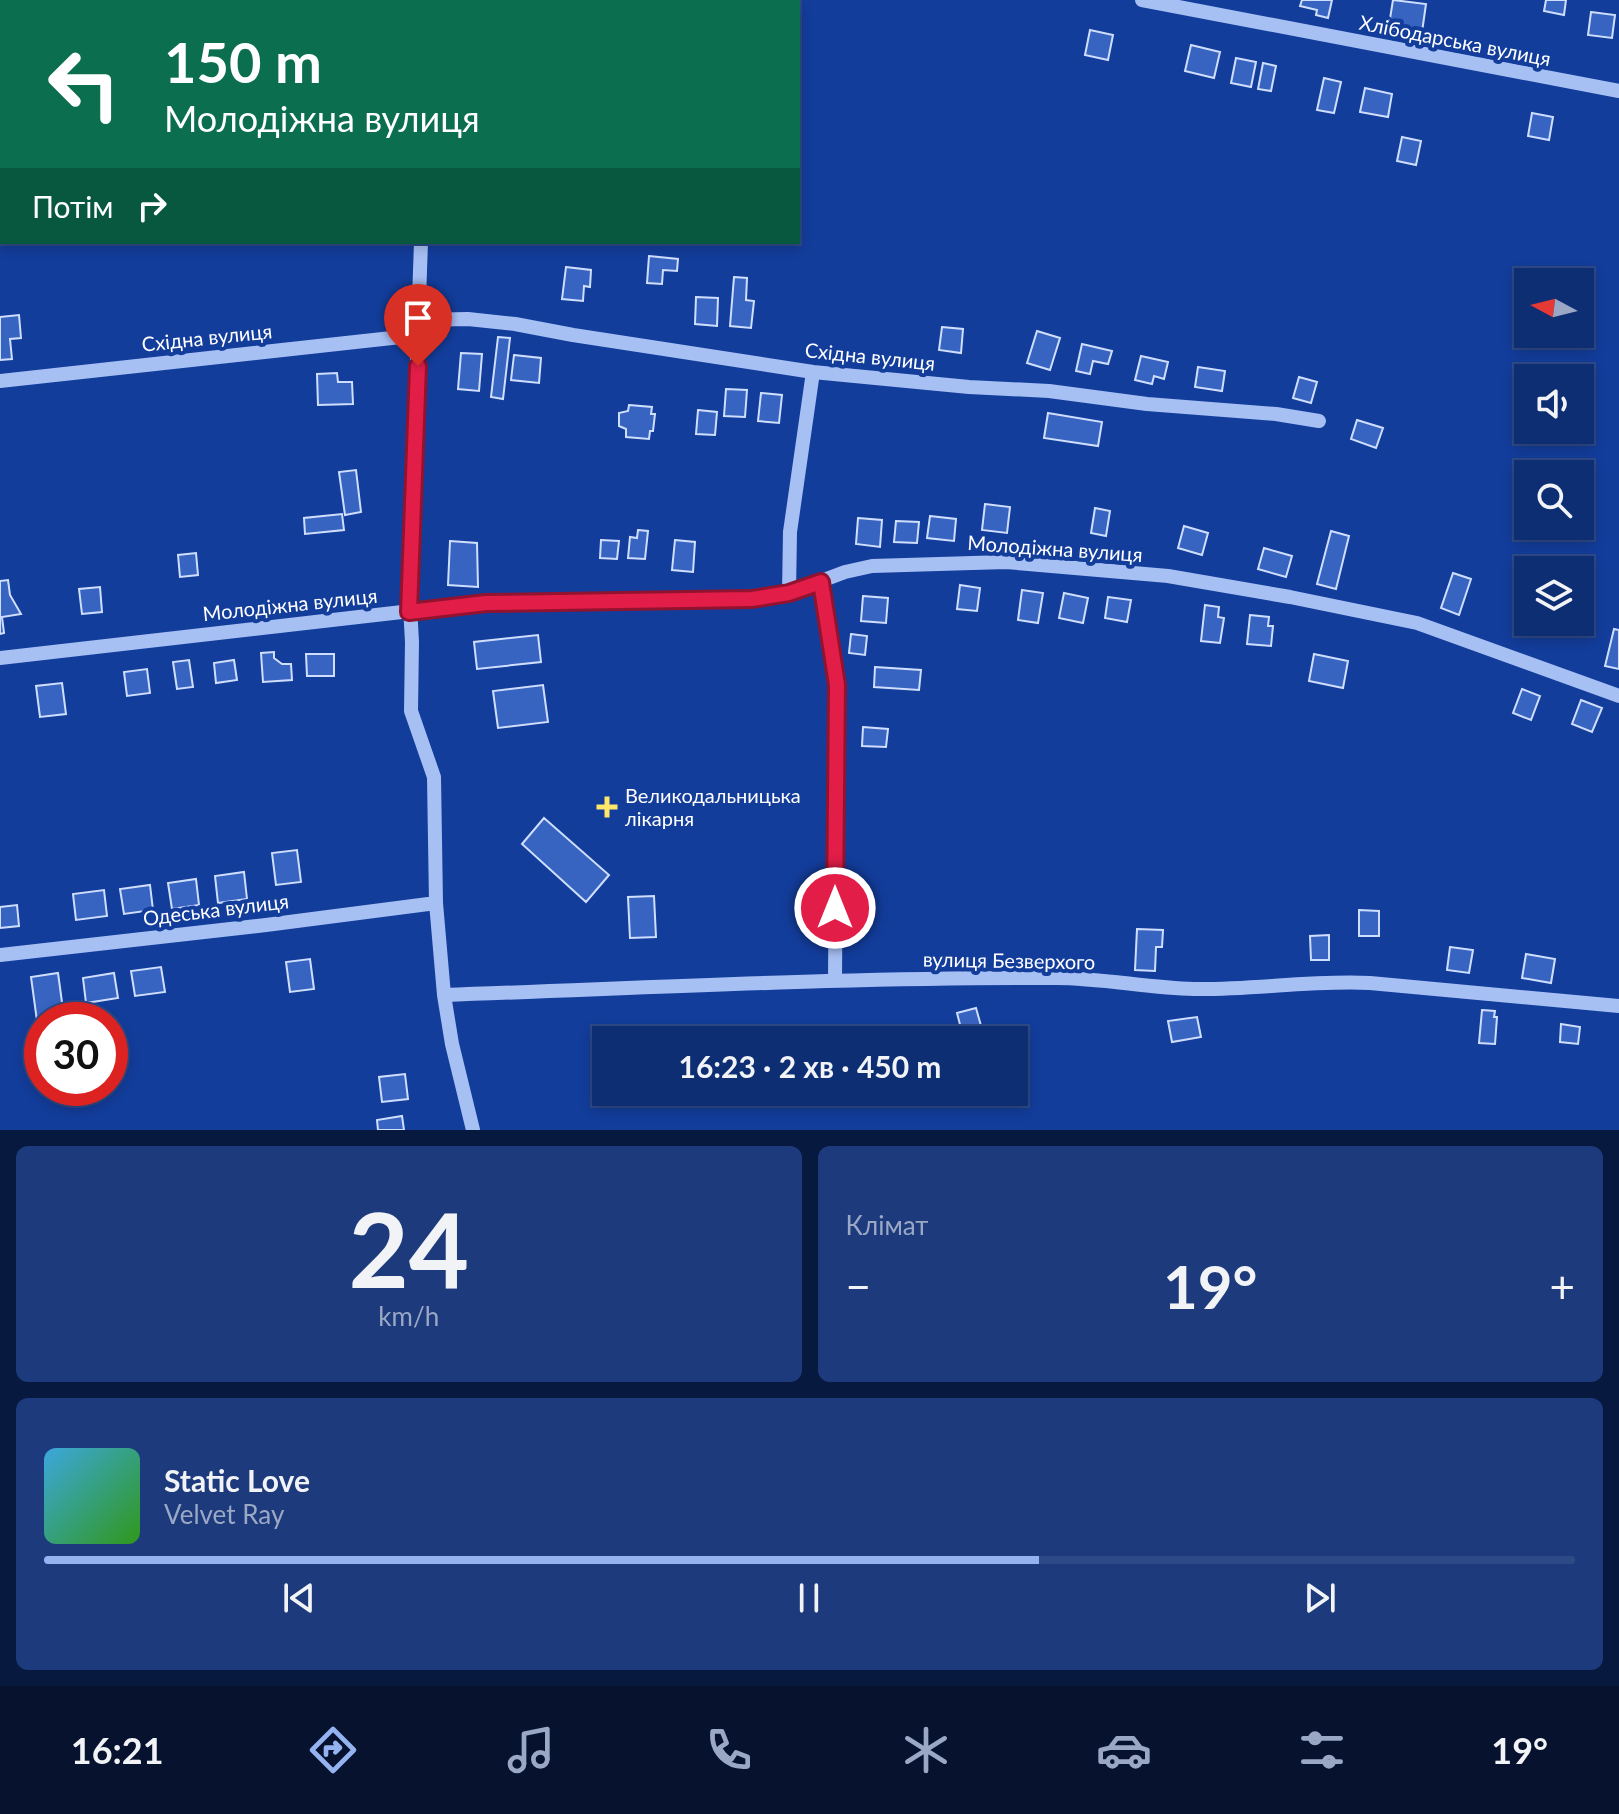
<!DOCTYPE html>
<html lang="uk">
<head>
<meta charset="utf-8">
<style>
  body { margin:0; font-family:Lato,sans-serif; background:#1c3a7c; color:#f1f3f6; height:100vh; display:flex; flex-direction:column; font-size:30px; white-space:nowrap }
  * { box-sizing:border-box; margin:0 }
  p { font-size:26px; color:#9ba8c5 }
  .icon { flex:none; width:44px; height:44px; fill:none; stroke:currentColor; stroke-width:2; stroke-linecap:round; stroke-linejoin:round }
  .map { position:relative; height:1130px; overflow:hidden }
  .details { display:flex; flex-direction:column; gap:16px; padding:16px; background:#081940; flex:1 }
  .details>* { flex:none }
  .banner { position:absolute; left:0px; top:0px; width:800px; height:244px; box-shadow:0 4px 12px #0003,0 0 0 2px #2e4a86; background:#0b6e4f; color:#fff; overflow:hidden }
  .needle { width:52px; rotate:277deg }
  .tools { position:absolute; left:1514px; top:268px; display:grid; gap:16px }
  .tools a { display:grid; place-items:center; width:80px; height:80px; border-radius:0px; background:#0e2e74; box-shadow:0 4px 12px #0003,0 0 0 2px #2e4a86; font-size:40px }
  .speed { position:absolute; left:24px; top:1002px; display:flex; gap:16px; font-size:40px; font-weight:700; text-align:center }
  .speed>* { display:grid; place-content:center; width:104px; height:104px; border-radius:50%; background:#0e2e74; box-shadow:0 4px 12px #0003,0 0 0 2px #2e4a86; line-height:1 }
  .speed .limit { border:12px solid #d22; background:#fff; color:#111 }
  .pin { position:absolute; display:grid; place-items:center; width:68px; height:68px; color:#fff; margin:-82px -34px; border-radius:50% 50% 50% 0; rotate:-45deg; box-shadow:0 0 8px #0007 }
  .pin .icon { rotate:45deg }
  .me { position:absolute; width:88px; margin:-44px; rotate:0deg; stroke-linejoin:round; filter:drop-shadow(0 0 6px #0008) }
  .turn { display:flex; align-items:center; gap:28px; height:168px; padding:0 32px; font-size:36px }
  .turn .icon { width:104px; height:104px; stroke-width:2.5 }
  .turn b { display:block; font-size:56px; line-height:68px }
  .then { display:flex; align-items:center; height:76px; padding:0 32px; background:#0003; gap:16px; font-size:30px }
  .big { font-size:60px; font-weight:700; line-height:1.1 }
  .details .card { flex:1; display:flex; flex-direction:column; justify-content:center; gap:12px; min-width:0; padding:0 28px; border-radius:12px; background:#1c3a7c }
  .details .dial { align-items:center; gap:0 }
  .dial b { font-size:104px; line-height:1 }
  .song { display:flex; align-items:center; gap:24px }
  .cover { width:96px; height:96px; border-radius:12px; background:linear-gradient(135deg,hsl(200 70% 55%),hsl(110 70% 35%)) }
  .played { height:8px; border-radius:4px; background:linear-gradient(90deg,#95b2f1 65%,#2e4a86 65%) }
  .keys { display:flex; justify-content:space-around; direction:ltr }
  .heat { display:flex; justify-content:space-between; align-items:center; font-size:44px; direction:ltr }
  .details .tiles { flex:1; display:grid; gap:16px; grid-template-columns:1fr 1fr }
  .card:last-child { grid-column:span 2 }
  .trip { position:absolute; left:592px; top:1026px; width:436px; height:80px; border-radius:0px; background:#0e2e74; box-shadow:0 4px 12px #0003,0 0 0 2px #2e4a86; font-weight:700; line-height:80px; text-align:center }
  .tab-bar { display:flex; height:128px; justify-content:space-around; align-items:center; background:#06122e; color:#9ba8c5 }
  .tab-bar .icon { width:56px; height:56px }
  .tab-bar .selected { color:#95b2f1 }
  .tab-bar b { font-size:36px; color:#f1f3f6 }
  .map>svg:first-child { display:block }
  .building { fill:#3763c1; stroke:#cfdefd; stroke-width:2 }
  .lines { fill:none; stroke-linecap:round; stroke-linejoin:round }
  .minor { stroke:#a7c0f4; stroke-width:14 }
  .route-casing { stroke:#92132f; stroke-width:20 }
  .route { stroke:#e11d48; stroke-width:14 }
  .poi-dot { fill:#ffe76a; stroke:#133d9b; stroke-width:3 }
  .labels { text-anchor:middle; stroke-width:8; stroke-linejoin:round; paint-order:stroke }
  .street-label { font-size:20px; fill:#fff; stroke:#133d9b }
  .poi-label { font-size:20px; fill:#fff; stroke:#133d9b; text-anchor:start }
</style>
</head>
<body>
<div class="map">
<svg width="1619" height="1130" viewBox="0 0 1619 1130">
  <rect width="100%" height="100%" fill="#133d9b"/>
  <path class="building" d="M1302,0H1332L1328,18L1316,15L1317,10L1300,6Z
    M1393,0L1426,4L1422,32L1399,28L1398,33L1388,31Z
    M1546,0H1566L1564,15L1544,11Z
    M1591,12L1615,15L1612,38L1588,35Z
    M1090,30L1113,35L1108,60L1085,55Z
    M1191,45L1220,52L1214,78L1185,71Z
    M1236,58L1256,62L1251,87L1231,83Z
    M1263,63L1276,66L1271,91L1258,89Z
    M1324,78L1341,82L1334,113L1317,110Z
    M1365,88L1392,94L1388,117L1360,112Z
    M1532,113L1553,117L1549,140L1528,136Z
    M1402,137L1421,141L1416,165L1397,161Z
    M649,256L678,259L677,271L663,270L662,284L647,283Z
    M566,267L591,270L590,287L584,286L583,301L562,299Z
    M734,277L747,278L746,300L754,301L751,328L730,326Z
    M696,297L718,298L717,326L695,324Z
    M19,315L21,338L10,339L12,359L0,360V317Z
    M942,327L963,329L961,353L939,350Z
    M1037,331L1060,338L1050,370L1027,363Z
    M498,337L510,338L503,399L491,397Z
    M1082,344L1112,351L1108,364L1093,361L1090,374L1076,371Z
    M461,353L482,354L479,391L458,389Z
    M514,355L541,358L539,383L511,380Z
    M1141,356L1168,362L1164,379L1154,376L1152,384L1135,380Z
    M1198,367L1225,371L1222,391L1195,387Z
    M337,373L338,382H352L353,404L318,405L317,374Z
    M1299,377L1317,382L1311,403L1293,398Z
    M726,389L747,390L745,417L724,416Z
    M761,393L782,395L779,423L758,421Z
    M629,405L652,407L651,414H655L653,431H650L649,439L626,437V429L619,426V413L628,411Z
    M698,410L717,412L715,435L696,434Z
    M1048,413L1102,422L1098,446L1044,438Z
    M1357,420L1383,428L1376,448L1351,439Z
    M356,470L361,512L345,515L339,472Z
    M985,504L1010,507L1007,533L982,530Z
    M1095,508L1110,511L1106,536L1091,533Z
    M342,514L344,530L305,534L304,518Z
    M930,516L956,519L954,541L927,538Z
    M858,518L882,520L880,547L856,544Z
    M896,521L919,522L917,543L894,542Z
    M1184,526L1208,533L1202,555L1178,548Z
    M638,530L648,531L645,559L628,558L630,537L637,538Z
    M1331,531L1349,536L1336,589L1317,584Z
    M601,540L619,541L617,559L600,558Z
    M675,540L695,542L693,572L672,570Z
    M450,541L477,543L478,587L448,585Z
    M1264,548L1292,556L1286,577L1258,569Z
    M196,553L198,575L180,577L178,555Z
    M1453,573L1471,579L1459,615L1441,608Z
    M8,580L10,595L21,614L2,617L4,633L0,634V581Z
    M960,585L980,588L977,611L957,609Z
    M100,587L102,612L82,614L79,589Z
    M1022,590L1043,593L1038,623L1018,620Z
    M1064,593L1088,598L1083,623L1059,618Z
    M863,596L888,598L886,623L861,621Z
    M1108,597L1131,600L1127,622L1105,618Z
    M1205,605L1219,607L1218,617L1224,618L1220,643L1201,641Z
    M1250,615L1269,617L1268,626H1273L1271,646L1247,644Z
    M1614,629L1619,630V669L1605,666Z
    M851,634L867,636L865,655L849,653Z
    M538,635L541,662L477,669L474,642Z
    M274,652V658L282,664H291L292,680L263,682L261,653Z
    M306,654H334V676H307Z
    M1314,654L1348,661L1343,688L1309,681Z
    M189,660L193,687L177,689L173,662Z
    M234,660L237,680L216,683L214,663Z
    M875,667L921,670L919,690L874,687Z
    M147,669L150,693L127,696L124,672Z
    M62,683L66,714L40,717L36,686Z
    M543,685L548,722L498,728L493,691Z
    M1522,689L1540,696L1531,720L1513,713Z
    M1581,700L1602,708L1592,732L1572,724Z
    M863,727L888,729L886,747L862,746Z
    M544,818L609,875L586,902L522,844Z
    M297,850L301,882L276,885L272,853Z
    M244,872L247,899L218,903L215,876Z
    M196,879L199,905L172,909L168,883Z
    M150,885L153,910L124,914L120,889Z
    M104,890L107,916L76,920L73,894Z
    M654,896L656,937L630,938L628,897Z
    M17,905L19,926L0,928V907Z
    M1359,910L1379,911V936H1359Z
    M1137,929L1163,930L1162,947H1156L1155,971L1135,970Z
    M1329,935V960H1311L1310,936Z
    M1450,947L1473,950L1469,973L1447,970Z
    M1526,954L1555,959L1551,983L1522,978Z
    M310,959L314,989L290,992L286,962Z
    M161,967L165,992L135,996L131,971Z
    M58,973L64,1017L37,1021L31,977Z
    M114,973L118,998L86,1003L83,978Z
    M976,1008L985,1040H964L957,1013Z
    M1482,1010L1495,1011L1494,1017H1497L1495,1044L1479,1043Z
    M1197,1017L1201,1037L1172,1042L1168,1021Z
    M1561,1024L1580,1027L1578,1044L1560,1042Z
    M405,1074L408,1099L382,1102L379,1077Z
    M402,1116L404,1130H378L377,1120Z"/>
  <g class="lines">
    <path class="minor" d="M1142,0L1619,91
      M447,2V0
      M0,141H2
      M421,242L409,588L412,642L411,711L434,777L436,903L444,995L452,1044L473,1130
      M419,320L468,319L515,324L573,335L813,372L969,387L1049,391L1147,404L1276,414L1319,421
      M0,381L419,335
      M821,582L837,685L835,981
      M789,593L790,532L813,372
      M0,658L463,605L752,599L789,593L845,572L872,566L1006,562L1168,576L1290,597L1417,623L1619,696
      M0,955L266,925L436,903
      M444,995C648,988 852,977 1056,978C1102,978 1148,988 1194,989C1253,990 1311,980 1370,983L1619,1006"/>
  </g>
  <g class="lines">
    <defs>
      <path id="route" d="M418,366L409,612L486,603L752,599L789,593L821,582L837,685L835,908"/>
    </defs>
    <use href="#route" class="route-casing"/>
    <use href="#route" class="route"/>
  </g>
  <path class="poi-dot" d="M603 795h8v8h8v8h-8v8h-8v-8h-8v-8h8z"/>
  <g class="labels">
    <g class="street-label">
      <text transform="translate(1455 41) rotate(11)" y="7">Хлібодарська вулиця</text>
      <text transform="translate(207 338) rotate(-6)" y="7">Східна вулиця</text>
      <text transform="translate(870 357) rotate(6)" y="7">Східна вулиця</text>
      <text transform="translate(1055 549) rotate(4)" y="7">Молодіжна вулиця</text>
      <text transform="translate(290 605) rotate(-6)" y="7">Молодіжна вулиця</text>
      <text transform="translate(216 910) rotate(-7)" y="7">Одеська вулиця</text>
      <text transform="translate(1009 961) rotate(1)" y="7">вулиця Безверхого</text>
    </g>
    <g class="poi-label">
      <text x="625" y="803">Великодальницька<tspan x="625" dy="23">лікарня</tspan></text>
    </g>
  </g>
</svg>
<div class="tools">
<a><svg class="needle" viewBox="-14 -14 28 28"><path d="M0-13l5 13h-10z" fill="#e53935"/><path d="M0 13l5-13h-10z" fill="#9ba8c5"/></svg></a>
<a><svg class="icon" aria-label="sound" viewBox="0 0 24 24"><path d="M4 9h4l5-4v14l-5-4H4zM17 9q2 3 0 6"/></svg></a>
<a><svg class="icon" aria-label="search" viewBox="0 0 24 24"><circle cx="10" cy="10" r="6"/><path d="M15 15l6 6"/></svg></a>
<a><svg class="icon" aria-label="layers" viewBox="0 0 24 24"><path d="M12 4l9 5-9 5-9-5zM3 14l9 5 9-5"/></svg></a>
</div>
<div class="speed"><div class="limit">30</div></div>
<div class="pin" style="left:418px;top:366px;background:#d93025"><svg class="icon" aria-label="arrive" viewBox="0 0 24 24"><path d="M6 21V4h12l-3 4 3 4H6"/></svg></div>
<svg class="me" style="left:835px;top:908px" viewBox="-20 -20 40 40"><circle r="17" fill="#e11d48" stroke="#fff" stroke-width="3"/><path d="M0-11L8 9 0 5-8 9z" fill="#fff"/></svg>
<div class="trip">16:23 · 2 хв · 450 m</div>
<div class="banner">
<div class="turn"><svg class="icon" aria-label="left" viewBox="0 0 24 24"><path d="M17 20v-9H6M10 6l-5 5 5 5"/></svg><div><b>150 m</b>Молодіжна вулиця</div></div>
<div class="then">Потім<svg class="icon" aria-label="right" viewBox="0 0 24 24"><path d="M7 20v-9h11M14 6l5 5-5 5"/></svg></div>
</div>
</div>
<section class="details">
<div class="tiles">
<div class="card dial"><b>24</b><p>km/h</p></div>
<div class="card"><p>Клімат</p>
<div class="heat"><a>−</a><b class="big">19°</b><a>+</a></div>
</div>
<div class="card">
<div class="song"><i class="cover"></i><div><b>Static Love</b><p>Velvet Ray</p></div></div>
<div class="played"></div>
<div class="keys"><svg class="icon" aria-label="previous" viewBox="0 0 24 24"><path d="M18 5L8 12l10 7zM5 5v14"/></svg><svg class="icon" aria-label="pause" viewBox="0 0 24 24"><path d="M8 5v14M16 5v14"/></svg><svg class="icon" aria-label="next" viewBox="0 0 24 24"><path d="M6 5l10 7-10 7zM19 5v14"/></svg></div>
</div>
</div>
</section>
<nav class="tab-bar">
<b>16:21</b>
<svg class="icon selected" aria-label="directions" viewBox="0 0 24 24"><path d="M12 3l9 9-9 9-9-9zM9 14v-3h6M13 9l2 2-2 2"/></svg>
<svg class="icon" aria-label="music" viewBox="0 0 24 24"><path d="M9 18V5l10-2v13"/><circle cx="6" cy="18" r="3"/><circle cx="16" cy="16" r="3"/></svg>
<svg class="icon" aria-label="phone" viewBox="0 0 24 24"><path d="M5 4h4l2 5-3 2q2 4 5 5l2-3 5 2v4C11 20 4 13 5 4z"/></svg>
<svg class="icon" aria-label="climate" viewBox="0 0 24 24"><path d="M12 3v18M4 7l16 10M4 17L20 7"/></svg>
<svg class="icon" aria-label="car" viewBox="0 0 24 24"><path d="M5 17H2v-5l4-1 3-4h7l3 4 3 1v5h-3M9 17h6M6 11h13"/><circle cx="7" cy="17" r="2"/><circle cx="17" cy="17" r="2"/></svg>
<svg class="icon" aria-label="filters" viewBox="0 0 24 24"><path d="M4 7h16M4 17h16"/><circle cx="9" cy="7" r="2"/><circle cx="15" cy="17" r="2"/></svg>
<b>19°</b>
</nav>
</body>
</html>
